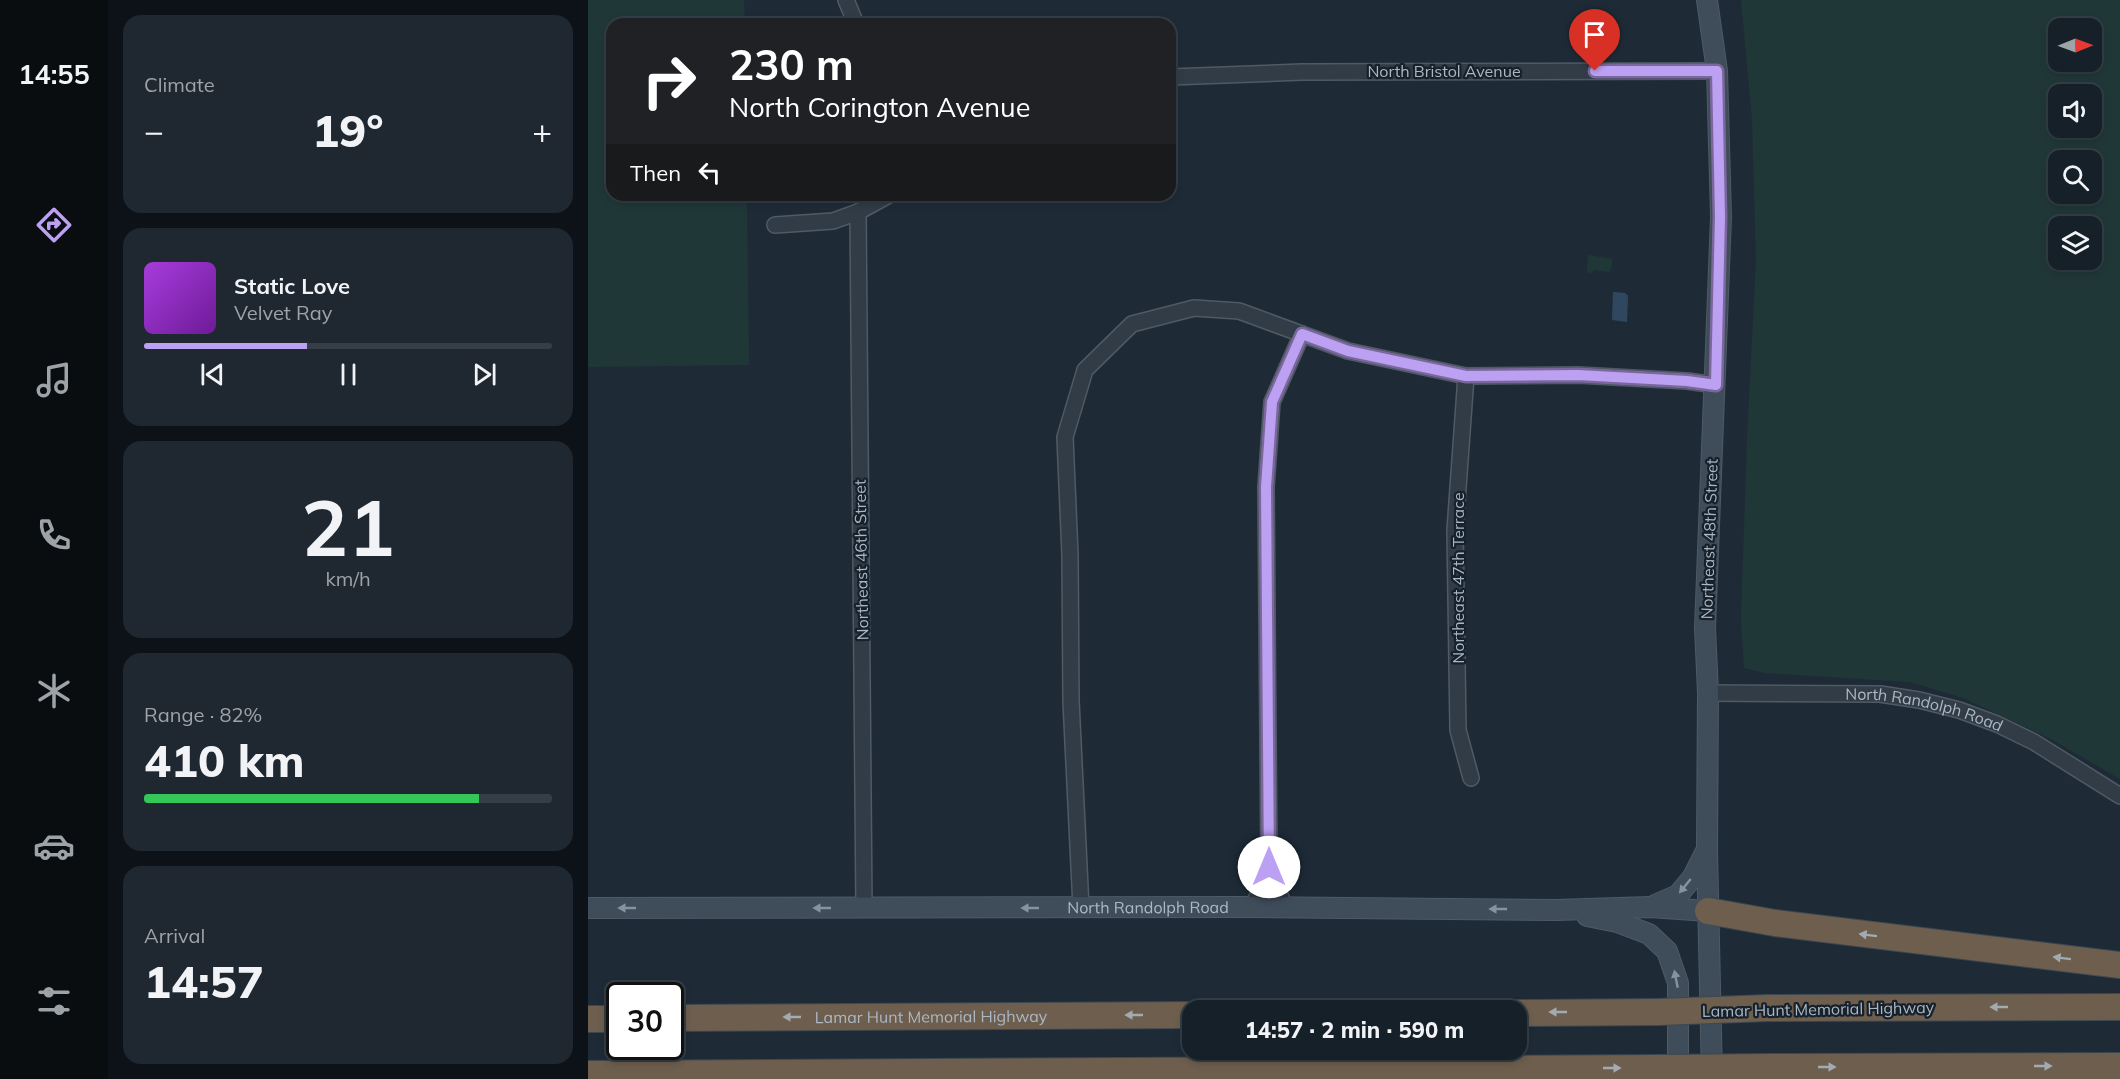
<!DOCTYPE html>
<html lang="en">
<head>
<meta charset="utf-8">
<style>
  body { margin:0; font-family:Mulish,sans-serif; background:#1f2831; color:#f1f3f6; height:100vh; display:flex; flex-direction:column; font-size:22px; white-space:nowrap }
  * { box-sizing:border-box; margin:0 }
  p { font-size:20px; color:#9ea3a8 }
  .icon { flex:none; width:33px; height:33px; fill:none; stroke:currentColor; stroke-width:2; stroke-linecap:round; stroke-linejoin:round }
  .map { position:relative; flex:1; overflow:hidden }
  .details { display:flex; flex-direction:column; gap:15px; padding:15px; background:#0c1217; width:480px }
  .details>* { flex:none }
  .banner { position:absolute; left:18px; top:18px; width:570px; height:183px; border-radius:18px; box-shadow:0 3px 9px #0003,0 0 0 2px #353e46; background:#202124; color:#fff; overflow:hidden }
  .needle { width:39px; rotate:89deg }
  .buttons { position:absolute; left:1460px; top:18px; display:grid; gap:12px }
  .buttons a { display:grid; place-items:center; width:54px; height:54px; border-radius:12px; background:#162029; box-shadow:0 3px 9px #0003,0 0 0 2px #353e46; font-size:30px }
  .speed { position:absolute; left:18px; top:982px; display:flex; gap:12px; font-size:30px; font-weight:700; text-align:center }
  .speed>* { display:grid; place-content:center; width:78px; height:78px; border-radius:50%; background:#162029; box-shadow:0 3px 9px #0003,0 0 0 2px #353e46; line-height:1 }
  .speed .limit { border:3px solid #111; border-radius:9px; background:#fff; color:#111 }
  .pin { position:absolute; display:grid; place-items:center; width:51px; height:51px; color:#fff; margin:-62px -26px; border-radius:50% 50% 50% 0; rotate:-45deg; box-shadow:0 0 6px #0007 }
  .pin .icon { rotate:45deg }
  .me { position:absolute; width:66px; margin:-33px; rotate:0deg; stroke-linejoin:round; filter:drop-shadow(0 0 4px #0008) }
  .turn { display:flex; align-items:center; gap:21px; height:126px; padding:0 24px; font-size:27px }
  .turn .icon { width:78px; height:78px; stroke-width:2.5 }
  .turn b { display:block; font-size:42px; line-height:51px }
  .then { display:flex; align-items:center; height:57px; padding:0 24px; background:#0003; gap:12px; font-size:22px }
  .big { font-size:45px; font-weight:800; line-height:1.1 }
  .details .card { flex:1; display:flex; flex-direction:column; justify-content:center; gap:9px; min-width:0; padding:0 21px; border-radius:18px; background:#1f2831 }
  .details .dial { align-items:center; gap:0 }
  .dial b { font-size:78px; line-height:1 }
  .song { display:flex; align-items:center; gap:18px }
  .cover { width:72px; height:72px; border-radius:9px; background:linear-gradient(135deg,hsl(280 70% 55%),hsl(280 70% 35%)) }
  .played { height:6px; border-radius:3px; background:linear-gradient(90deg,#bca0f2 40%,#353e46 40%) }
  .keys { display:flex; justify-content:space-around; direction:ltr }
  .heat { display:flex; justify-content:space-between; align-items:center; font-size:33px; direction:ltr }
  .charge { height:9px; border-radius:4px; background:linear-gradient(90deg,#34c759 82%,#353e46 0) }
  .trip { position:absolute; left:594px; top:1000px; width:345px; height:60px; border-radius:18px; background:#162029; box-shadow:0 3px 9px #0003,0 0 0 2px #353e46; font-weight:800; line-height:60px; text-align:center }
  main { display:flex; flex:1; min-height:0 }
  .menu { display:flex; flex-direction:column; width:108px; justify-content:space-around; align-items:center; background:#090d10; color:#9ea3a8 }
  .menu .icon { width:42px; height:42px }
  .menu .active { color:#bca0f2 }
  .menu b { font-size:27px; color:#f1f3f6 }
  .map>svg:first-child { display:block }
  .green { fill:#203738; fill-rule:evenodd }
  .water { fill:#30485f }
  .lines { fill:none; stroke-linecap:round; stroke-linejoin:round }
  .street-casing { stroke:#4f5a65; stroke-width:18 }
  .secondary-casing { stroke:#4f5a65; stroke-width:22 }
  .highway-casing { stroke:#3c4751; stroke-width:28 }
  .street { stroke:#313c47; stroke-width:15 }
  .secondary { stroke:#3f4c5a; stroke-width:20 }
  .highway { stroke:#6e5e4e; stroke-width:26 }
  .highway-bridge-casing { stroke:#3c4751; stroke-width:28; stroke-linecap:butt }
  .highway-bridge { stroke:#6e5e4e; stroke-width:26 }
  .oneway { fill:#85929f }
  .oneway2 { fill:#a2aab2 }
  .route-casing { stroke:#7a689d; stroke-width:15 }
  .route { stroke:#bca0f2; stroke-width:10 }
  .labels { text-anchor:middle; stroke-width:4.5; stroke-linejoin:round; paint-order:stroke }
  .street-label { font-size:16px; fill:#abb7c4; stroke:#17212b }
</style>
</head>
<body>
<main>
<nav class="menu">
<b>14:55</b>
<svg class="icon active" aria-label="directions" viewBox="0 0 24 24"><path d="M12 3l9 9-9 9-9-9zM9 14v-3h6M13 9l2 2-2 2"/></svg>
<svg class="icon" aria-label="music" viewBox="0 0 24 24"><path d="M9 18V5l10-2v13"/><circle cx="6" cy="18" r="3"/><circle cx="16" cy="16" r="3"/></svg>
<svg class="icon" aria-label="phone" viewBox="0 0 24 24"><path d="M5 4h4l2 5-3 2q2 4 5 5l2-3 5 2v4C11 20 4 13 5 4z"/></svg>
<svg class="icon" aria-label="climate" viewBox="0 0 24 24"><path d="M12 3v18M4 7l16 10M4 17L20 7"/></svg>
<svg class="icon" aria-label="car" viewBox="0 0 24 24"><path d="M5 17H2v-5l4-1 3-4h7l3 4 3 1v5h-3M9 17h6M6 11h13"/><circle cx="7" cy="17" r="2"/><circle cx="17" cy="17" r="2"/></svg>
<svg class="icon" aria-label="filters" viewBox="0 0 24 24"><path d="M4 7h16M4 17h16"/><circle cx="9" cy="7" r="2"/><circle cx="15" cy="17" r="2"/></svg>
</nav>
<section class="details">
<div class="card"><p>Climate</p>
<div class="heat"><a>−</a><b class="big">19°</b><a>+</a></div>
</div>
<div class="card">
<div class="song"><i class="cover"></i><div><b>Static Love</b><p>Velvet Ray</p></div></div>
<div class="played"></div>
<div class="keys"><svg class="icon" aria-label="previous" viewBox="0 0 24 24"><path d="M18 5L8 12l10 7zM5 5v14"/></svg><svg class="icon" aria-label="pause" viewBox="0 0 24 24"><path d="M8 5v14M16 5v14"/></svg><svg class="icon" aria-label="next" viewBox="0 0 24 24"><path d="M6 5l10 7-10 7zM19 5v14"/></svg></div>
</div>
<div class="card dial"><b>21</b><p>km/h</p></div>
<div class="card"><p>Range · 82%</p><b class="big">410 km</b><div class="charge"></div></div>
<div class="card"><p>Arrival</p><b class="big">14:57</b></div>
</section>
<div class="map">
<svg width="1532" height="1079" viewBox="0 0 1532 1079">
  <rect width="100%" height="100%" fill="#1e2b37"/>
  <path class="green" d="M0,0H156L157,24H24V195H159L161,365L0,367Z
    M1153,0H1532V779L1461,738L1375,698L1322,682L1176,673L1156,668L1153,619L1159,438L1168,261L1164,119ZM1470,28H1503V62H1470ZM1470,94H1503V128H1470ZM1470,160H1503V194H1470ZM1470,226H1503V260H1470Z
    M1000,255L1025,259L1022,272L1006,270L1003,273L999,272Z"/>
  <path class="water" d="M1025,292L1037,293L1040,296L1039,322L1024,320Z"/>
  <g class="lines">
    <defs>
      <g id="street">
        <path d="M258,0L268,24"/>
        <path d="M582,77L714,72L1129,71"/>
        <path d="M270,212L276,908"/>
        <path d="M187,225L245,221L270,212L301,195"/>
        <path d="M878,376L867,530L870,730L883,778"/>
        <path id="s1" d="M1120,693L1292,694L1331,700L1371,710L1409,724L1446,742L1532,796"/>
        <path d="M665,907L681,867"/>
        <path d="M493,908L483,701L482,555L477,437L497,370L544,324L606,308L651,311L760,351L878,376L990,375L1099,381L1128,385"/>
        <path d="M697,908L681,867L678,487L684,402L714,334"/>
      </g>
      <g id="secondary">
        <path d="M1119,0L1129,71L1133,217L1117,628L1120,693L1119,850L1124,1079"/>
        <path d="M1067,905L1090,895L1105,877L1117,853"/>
        <path id="s2" d="M0,908L665,907L968,910L1062,907L1120,911"/>
        <path d="M999,916L1029,922L1061,934L1079,951L1090,983V1079"/>
      </g>
      <g id="highway">
        <path d="M1120,911L1187,923L1532,965"/>
        <path d="M1180,1008L1532,1007"/>
        <path d="M928,1013L1071,1012"/>
        <path id="s3" d="M82,1018L604,1015"/>
        <path d="M0,1019H32"/>
        <path d="M1181,1067L1532,1066"/>
        <path d="M0,1074L1071,1068"/>
      </g>
    </defs>
    <use href="#street" class="street-casing"/>
    <use href="#secondary" class="secondary-casing"/>
    <use href="#highway" class="highway-casing"/>
    <use href="#street" class="street"/>
    <use href="#secondary" class="secondary"/>
    <use href="#highway" class="highway"/>
    <defs>
      <path id="highway-bridge" d="M1071,1012L1180,1008
        M1071,1068L1181,1067"/>
    </defs>
    <use href="#highway-bridge" class="highway-bridge-casing"/>
    <use href="#highway-bridge" class="highway-bridge"/>
  </g>
  <defs><path id="oneway-solid" d="M-6-.8H1V-3.2L6.5 0L1 3.2V.8H-6Z" transform="scale(1.5)"/></defs>
  <g class="oneway">
    <use href="#oneway-solid" transform="translate(1097 886) rotate(129)"/>
    <use href="#oneway-solid" transform="translate(39 908) rotate(-180)"/>
    <use href="#oneway-solid" transform="translate(234 908) rotate(-180)"/>
    <use href="#oneway-solid" transform="translate(442 908) rotate(180)"/>
    <use href="#oneway-solid" transform="translate(910 909) rotate(-180)"/>
    <use href="#oneway-solid" transform="translate(1088 979) rotate(-101)"/>
  </g>
  <g class="oneway2">
    <use href="#oneway-solid" transform="translate(1280 935) rotate(-173)"/>
    <use href="#oneway-solid" transform="translate(1474 958) rotate(-173)"/>
    <use href="#oneway-solid" transform="translate(1411 1007) rotate(180)"/>
    <use href="#oneway-solid" transform="translate(970 1012) rotate(180)"/>
    <use href="#oneway-solid" transform="translate(546 1015) rotate(180)"/>
    <use href="#oneway-solid" transform="translate(204 1017) rotate(180)"/>
    <use href="#oneway-solid" transform="translate(1455 1066)"/>
    <use href="#oneway-solid" transform="translate(1239 1067)"/>
    <use href="#oneway-solid" transform="translate(1024 1068)"/>
  </g>
  <g class="lines">
    <defs>
      <path id="route" d="M681,867L678,487L684,402L714,334L760,351L878,376L990,375L1099,381L1128,385L1132,217L1129,71H1007"/>
    </defs>
    <use href="#route" class="route-casing"/>
    <use href="#route" class="route"/>
  </g>
  <g class="labels">
    <g class="street-label">
      <text x="856" y="77">North Bristol Avenue</text>
      <text transform="translate(1121 539) rotate(-88)" y="6">Northeast 48th Street</text>
      <text transform="translate(273 560) rotate(-91)" y="6">Northeast 46th Street</text>
      <text transform="translate(870 578) rotate(-90)" y="6">Northeast 47th Terrace</text>
      <text dy="6" stroke="none"><textPath href="#s1" startOffset="218">North Randolph Road</textPath></text>
      <text dy="6" stroke="none"><textPath href="#s2" startOffset="560">North Randolph Road</textPath></text>
      <text transform="translate(1230 1009) rotate(-1)" y="6">Lamar Hunt Memorial Highway</text>
      <text dy="6" stroke="none"><textPath href="#s3" startOffset="261">Lamar Hunt Memorial Highway</textPath></text>
    </g>
  </g>
</svg>
<div class="buttons">
<a><svg class="needle" viewBox="-14 -14 28 28"><path d="M0-13l5 13h-10z" fill="#e53935"/><path d="M0 13l5-13h-10z" fill="#9ea3a8"/></svg></a>
<a><svg class="icon" aria-label="sound" viewBox="0 0 24 24"><path d="M4 9h4l5-4v14l-5-4H4zM17 9q2 3 0 6"/></svg></a>
<a><svg class="icon" aria-label="search" viewBox="0 0 24 24"><circle cx="10" cy="10" r="6"/><path d="M15 15l6 6"/></svg></a>
<a><svg class="icon" aria-label="layers" viewBox="0 0 24 24"><path d="M12 4l9 5-9 5-9-5zM3 14l9 5 9-5"/></svg></a>
</div>
<div class="speed"><div class="limit">30</div></div>
<div class="pin" style="left:1007px;top:71px;background:#d93025"><svg class="icon" aria-label="arrive" viewBox="0 0 24 24"><path d="M6 21V4h12l-3 4 3 4H6"/></svg></div>
<svg class="me" style="left:681px;top:867px" viewBox="-20 -20 40 40"><circle r="19" fill="#fff"/><path d="M0-13L10 11 0 6-10 11z" fill="#bca0f2"/></svg>
<div class="trip">14:57 · 2 min · 590 m</div>
<div class="banner">
<div class="turn"><svg class="icon" aria-label="right" viewBox="0 0 24 24"><path d="M7 20v-9h11M14 6l5 5-5 5"/></svg><div><b>230 m</b>North Corington Avenue</div></div>
<div class="then">Then<svg class="icon" aria-label="left" viewBox="0 0 24 24"><path d="M17 20v-9H6M10 6l-5 5 5 5"/></svg></div>
</div>
</div>
</main>
</body>
</html>
